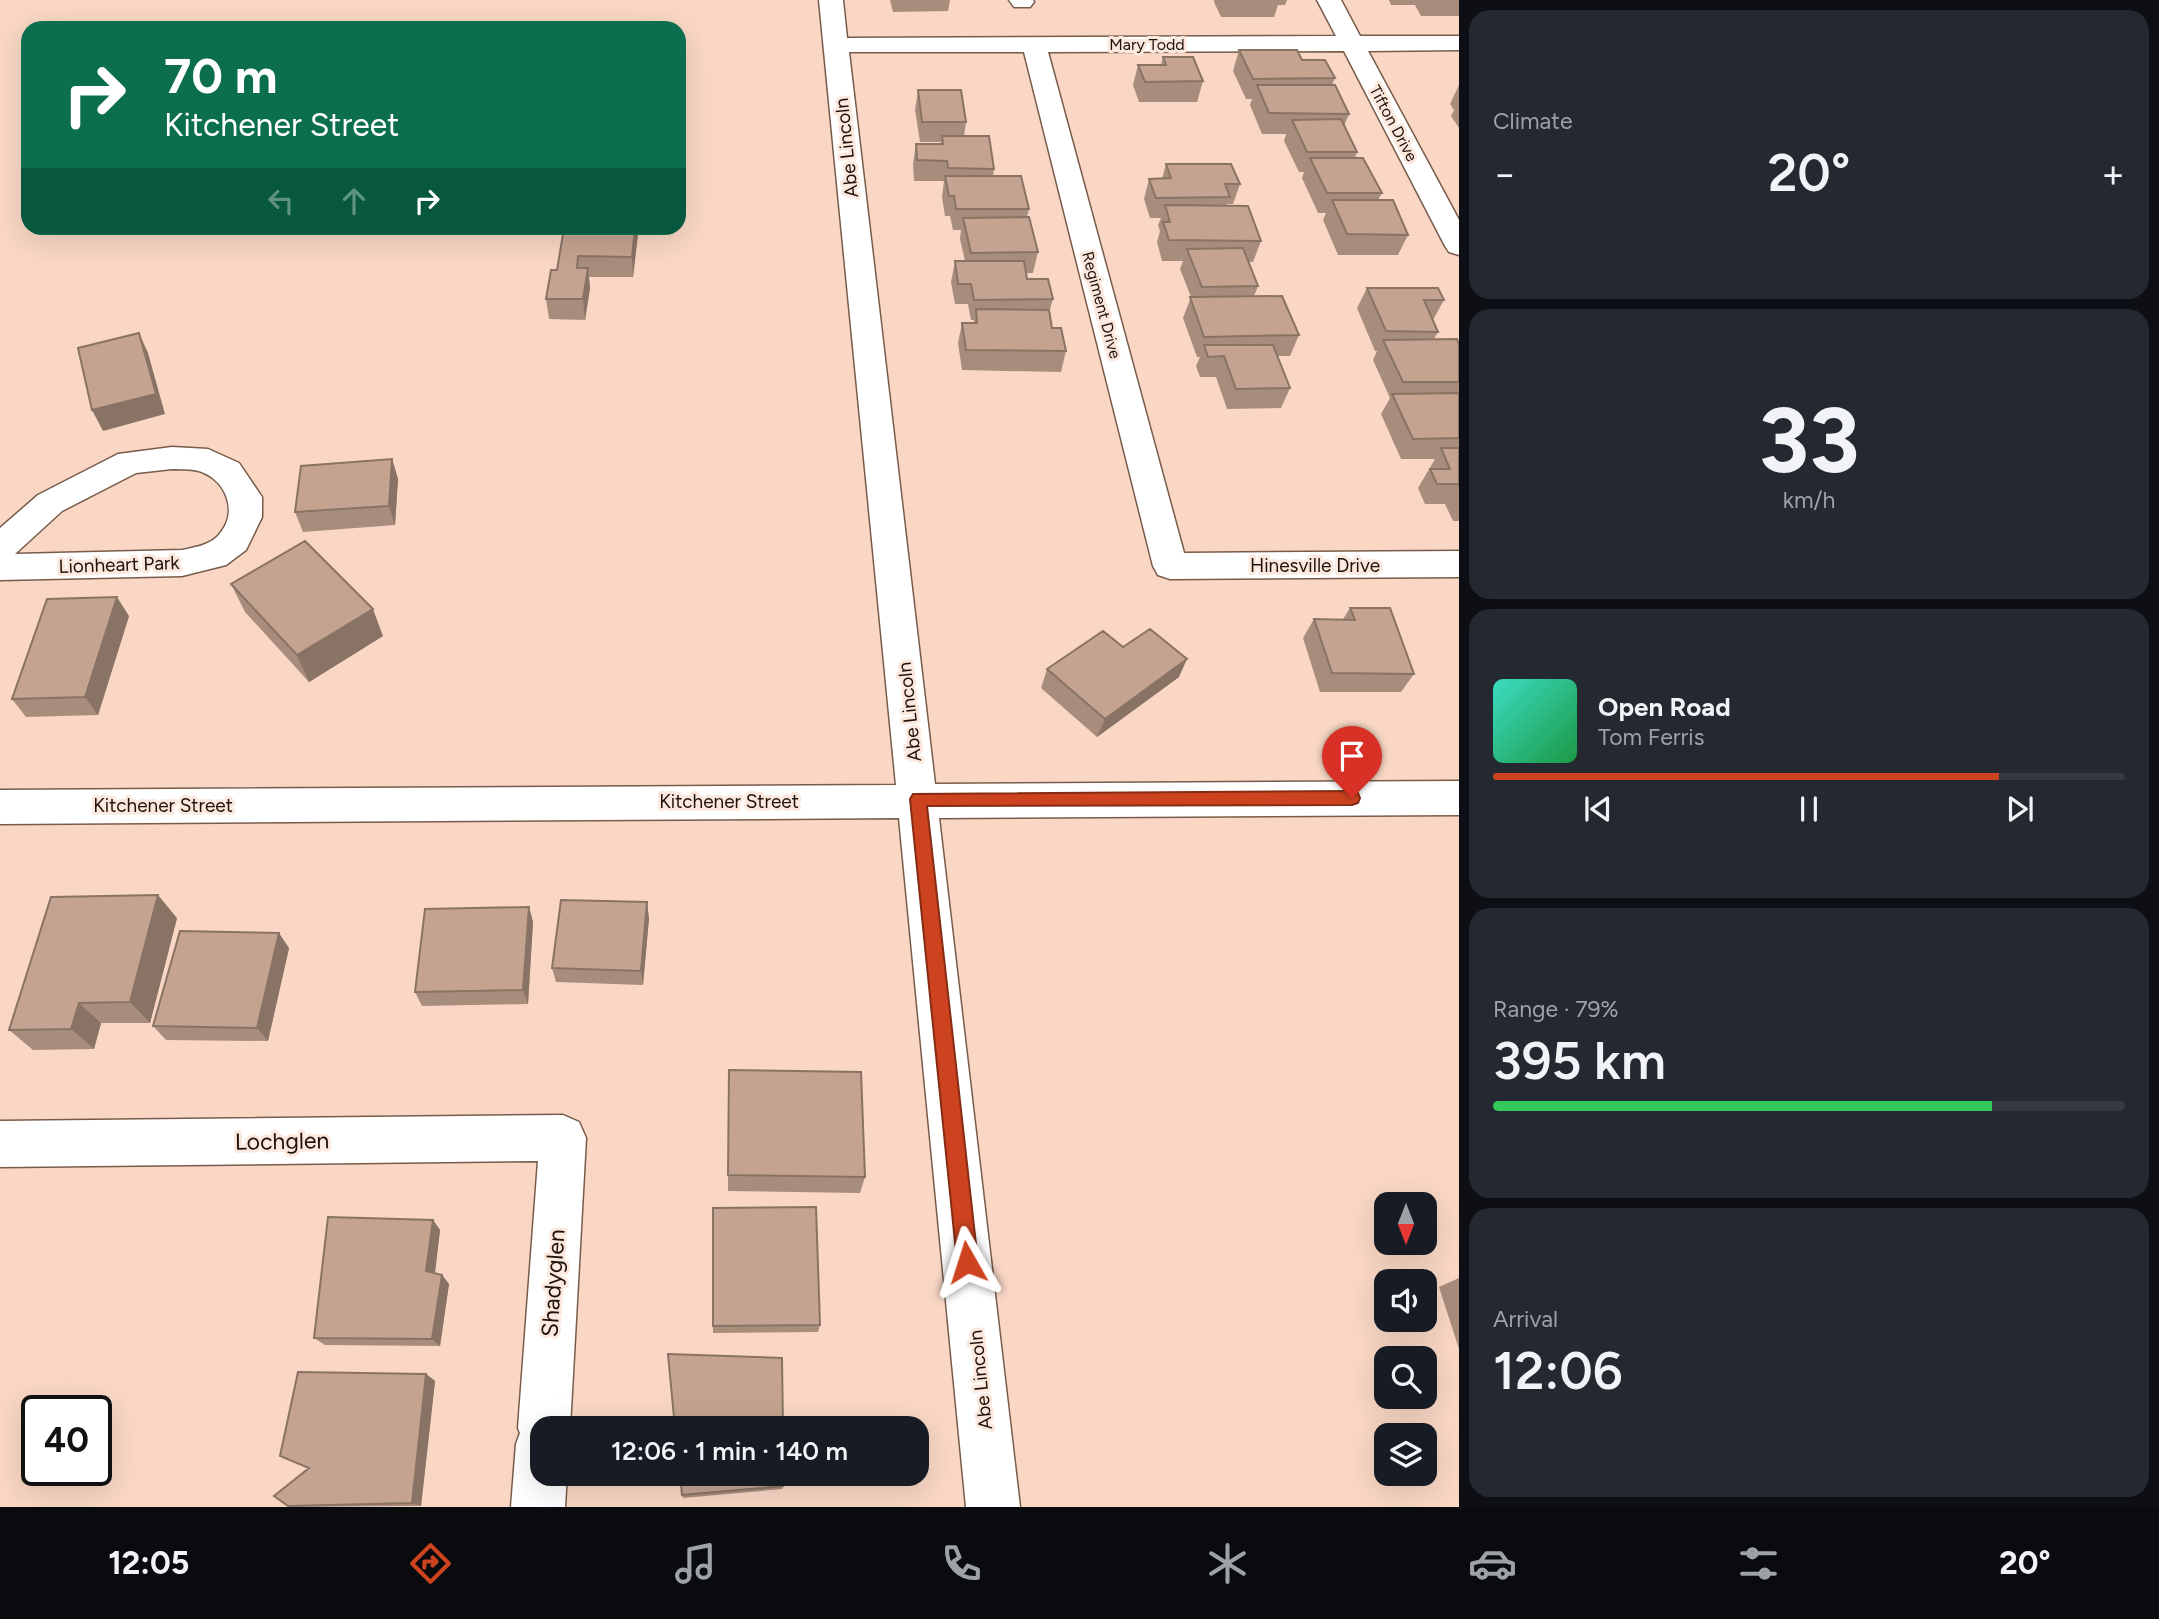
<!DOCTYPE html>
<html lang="en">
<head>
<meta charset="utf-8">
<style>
  body { margin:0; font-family:Figtree,sans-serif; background:#242831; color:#f1f3f6; height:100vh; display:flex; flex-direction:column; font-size:26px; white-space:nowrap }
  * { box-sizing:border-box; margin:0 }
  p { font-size:23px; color:#9ea1a6 }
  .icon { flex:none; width:38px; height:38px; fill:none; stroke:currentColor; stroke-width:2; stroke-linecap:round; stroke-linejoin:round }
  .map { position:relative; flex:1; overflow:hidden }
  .details { display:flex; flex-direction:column; gap:10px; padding:10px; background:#0d0f14; width:700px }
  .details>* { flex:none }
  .hud { position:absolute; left:21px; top:21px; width:665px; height:214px; border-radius:21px; box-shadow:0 7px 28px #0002; background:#0b6e4f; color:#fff; overflow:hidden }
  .needle { width:46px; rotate:180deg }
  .controls { position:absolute; left:1374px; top:1192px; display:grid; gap:14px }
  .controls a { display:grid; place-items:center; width:63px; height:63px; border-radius:14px; background:#171b24; box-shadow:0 7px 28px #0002; font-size:35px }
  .speed { position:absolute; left:21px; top:1395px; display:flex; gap:14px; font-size:35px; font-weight:700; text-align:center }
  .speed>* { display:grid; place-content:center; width:91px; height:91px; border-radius:50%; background:#171b24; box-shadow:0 7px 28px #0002; line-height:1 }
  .speed .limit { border:4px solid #111; border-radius:10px; background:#fff; color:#111 }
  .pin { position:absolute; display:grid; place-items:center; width:60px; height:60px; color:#fff; margin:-72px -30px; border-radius:50% 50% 50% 0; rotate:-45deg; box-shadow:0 0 7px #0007 }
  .pin .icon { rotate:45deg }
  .me { position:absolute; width:77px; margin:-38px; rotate:354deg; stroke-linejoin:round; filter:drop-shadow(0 0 5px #0008) }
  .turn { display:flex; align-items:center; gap:24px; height:147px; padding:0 28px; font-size:32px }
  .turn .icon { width:91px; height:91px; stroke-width:2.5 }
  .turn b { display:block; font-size:49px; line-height:60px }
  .lanes { display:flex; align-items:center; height:66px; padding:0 28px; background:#0003; justify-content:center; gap:35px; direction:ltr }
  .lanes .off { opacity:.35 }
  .big { font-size:52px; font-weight:600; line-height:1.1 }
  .details .widget { flex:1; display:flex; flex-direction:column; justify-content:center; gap:10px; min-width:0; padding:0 24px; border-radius:21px; background:#242831 }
  .details .dial { align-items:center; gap:0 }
  .dial b { font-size:91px; line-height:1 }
  .song { display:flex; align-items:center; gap:21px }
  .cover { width:84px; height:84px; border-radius:10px; background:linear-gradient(135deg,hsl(170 70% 55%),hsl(140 70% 35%)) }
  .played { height:7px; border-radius:4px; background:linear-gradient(90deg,#cd431f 80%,#363941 80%) }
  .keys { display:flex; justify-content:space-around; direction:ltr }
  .heat { display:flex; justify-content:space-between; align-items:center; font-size:38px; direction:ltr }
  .charge { height:10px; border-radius:5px; background:linear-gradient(90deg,#34c759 79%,#363941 0) }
  .trip { position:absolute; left:530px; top:1416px; width:399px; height:70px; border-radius:21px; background:#171b24; box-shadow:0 7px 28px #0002; font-weight:600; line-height:70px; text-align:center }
  .menu { display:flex; height:112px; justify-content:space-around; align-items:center; background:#090b0e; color:#9ea1a6 }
  .menu .icon { width:49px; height:49px }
  .menu .active { color:#cd431f }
  .menu b { font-size:32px; color:#f1f3f6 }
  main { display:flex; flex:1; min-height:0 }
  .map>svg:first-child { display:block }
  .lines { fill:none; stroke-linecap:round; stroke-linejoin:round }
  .minor-casing { stroke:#785c4b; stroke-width:3 }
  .minor { fill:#fff; fill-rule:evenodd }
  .wall { fill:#a98d7c }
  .shaded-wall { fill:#897365 }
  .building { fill:#c4a490; stroke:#897365; stroke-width:2 }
  .route { fill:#cd431f; stroke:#852c14; stroke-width:2 }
  .labels { text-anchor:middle; stroke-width:6; stroke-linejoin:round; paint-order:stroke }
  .far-street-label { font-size:16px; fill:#1e130c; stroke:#fce8dc }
  .street-label { font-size:19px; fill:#1e130c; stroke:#fce8dc }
  .near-street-label { font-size:23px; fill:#1e130c; stroke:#fce8dc }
</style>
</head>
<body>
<main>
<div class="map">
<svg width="1459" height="1507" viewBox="0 0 1459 1507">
  <rect width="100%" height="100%" fill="#f9d7c4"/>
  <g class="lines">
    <defs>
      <path id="minor" d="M819,0H843L847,38L1336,36L1317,0H1341L1360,36H1459V50L1368,51L1459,220V255L1449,252L1445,246L1344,51L1048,52L1184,553L1459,551V577L1170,579L1158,575L1153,566L1024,52H849L935,784L1459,781V815L939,818L1020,1507H966L899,818L0,824V790L896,785Z
        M1009,0H1033L1034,2L1030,7H1014Z
        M172,447L208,449L239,463L262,497V517L246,550L226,565L182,576L0,580V528L38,495L118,454ZM172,469C182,470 195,468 204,473C227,483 237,512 221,532C212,545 196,547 182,550L15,554L62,511L136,473Z
        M563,1115L579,1122L586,1138L570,1428H542V1474H567L565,1507H511L516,1444L520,1433L518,1428L538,1161L0,1167V1121Z"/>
    </defs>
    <use href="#minor" class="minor-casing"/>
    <use href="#minor" class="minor"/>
  </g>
  <path class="wall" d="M890,0H950L948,11L893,12Z
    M1214,0H1287L1285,5H1278L1274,17H1221L1214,2Z
    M1389,0H1459V16H1421L1415,5H1391Z
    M1239,50L1302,60L1335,78L1332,85L1349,114L1344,126L1357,152L1355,158L1382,193L1378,200L1408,235L1398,255H1338L1323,220L1326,213H1318L1302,178L1304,172H1299L1284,141L1286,134H1262L1250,105L1252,99H1246L1233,71Z
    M1163,57L1203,81L1197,102H1139L1133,85L1138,65H1161Z
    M1459,85V128L1451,116L1454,110L1450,104Z
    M918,90L966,122L964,136L994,169L993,176L1029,209L1027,217L1038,252L1033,273H1026L1027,279L1053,299L1049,313L1052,328L1066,351L1061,372L962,370L958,343L962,323H973L974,320H971L968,304H955L951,282L955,261H965L960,239L961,230H953L950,216H945L942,197L944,181H914L913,164L916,144H941V142H920L915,110Z
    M1166,164L1240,184L1233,204H1227V205L1261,241L1253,262H1248L1258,286L1254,296L1299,335L1290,356H1277L1290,388L1281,408L1227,409L1216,377H1200L1196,366L1200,357H1197L1183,318L1191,297L1180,269L1183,261H1162L1157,242L1160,231L1158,225L1161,218H1150L1144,199L1149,179H1162Z
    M564,228H638V234L633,277H589L590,288L585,320L549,319L546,299L557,270Z
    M1367,288L1444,300L1433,320L1438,332L1434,339L1459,344V521H1453L1445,504H1425L1418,488L1435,459H1401L1381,414L1390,398L1373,360L1377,351H1375L1357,308Z
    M392,459L398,479L395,525L303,532L295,512Z
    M231,584L383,636L309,682L245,612Z
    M1350,608L1414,674L1401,692H1320L1303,638L1314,619H1343Z
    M129,616L98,715L26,717L12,699Z
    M1123,647L1179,677L1097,737L1041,688L1047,669Z
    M529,907L533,922L528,1004L422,1006L415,992Z
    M177,918L150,1023H101L94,1049L33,1050L9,1030Z
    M649,918L643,985L556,982L552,968Z
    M289,948L268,1041L166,1040L153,1026Z
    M728,1175L865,1177L860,1193L728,1191Z
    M433,1220L440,1230L435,1273L442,1275L449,1284L440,1346L325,1345L314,1338Z
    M1459,1278V1349L1439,1287Z
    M820,1325L818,1332L713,1333V1326Z
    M426,1374L435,1381L421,1506L294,1507L288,1506Z
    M783,1486L782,1489L683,1498L682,1495Z"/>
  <path class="shaded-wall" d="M635,228H638V234L633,277L632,257Z
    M588,268L590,288L585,320L583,299Z
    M139,333L148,353L165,414L103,431L92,410Z
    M392,459L398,479L395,525L389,506Z
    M117,597L129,616L98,715L85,697Z
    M373,609L383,636L309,682L297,655Z
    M1187,659L1179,677L1097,737L1105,719Z
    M158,895L177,918L150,1023L130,1002Z
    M647,902L649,918L643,985L641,971Z
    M529,907L533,922L528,1004L523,990Z
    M279,933L289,948L268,1041L257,1028Z
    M79,1003L101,1023L94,1049L71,1029Z
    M433,1220L440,1230L434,1280L426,1271Z
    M442,1275L449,1284L440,1346L432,1339Z
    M426,1374L435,1381L421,1506L412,1503Z"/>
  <path class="building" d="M1239,50H1297L1302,60H1325L1335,78L1253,79Z
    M1163,57H1193L1203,81L1145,82L1138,65H1166Z
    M1257,85H1335L1349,114L1269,113Z
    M918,90H961L966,122H922Z
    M1341,119L1357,152H1307L1292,120Z
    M942,136H989L994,169L948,168L947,161L917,160L916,144H943Z
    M1310,158H1363L1382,193H1327Z
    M1166,164H1231L1240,184H1225L1230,197L1156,198L1149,179L1171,178Z
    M945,176H1021L1029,209H956L954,196H949Z
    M1332,200H1393L1408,235L1347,234Z
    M1165,205L1248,206L1261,241L1169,240L1163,222H1170Z
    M1029,217L1038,252L971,253L963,218Z
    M564,228H635L632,257L578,256L577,268H588L583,299H546L551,270H557Z
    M1243,248L1258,286L1202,287L1187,249Z
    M955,261H1024L1027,279H1048L1053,299L974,300L971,284H958Z
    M1367,288H1438L1444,300H1424L1438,332L1386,331Z
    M1282,296L1299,335L1204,337L1190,297Z
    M976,309L1049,310L1052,328H1061L1066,351L966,350L962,323H977Z
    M139,333L156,394L92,410L78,348Z
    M1457,339L1459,344V382H1403L1383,340Z
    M1204,345H1273L1290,388L1236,389L1224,356L1208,357Z
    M1459,393V438L1413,439L1392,394Z
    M1441,448H1459V487L1458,484H1437L1430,469H1450Z
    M392,459L389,506L295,512L301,466Z
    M305,541L373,609L297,655L231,584Z
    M117,597L85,697L12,699L47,599Z
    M1350,608H1390L1414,674L1332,673L1314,619L1355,620Z
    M1150,629L1187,659L1105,719L1047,669L1103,631L1123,647Z
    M158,895L130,1002L79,1003L71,1029L9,1030L51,897Z
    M561,900L647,902L641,971L552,968Z
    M529,907L523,990L415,992L425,909Z
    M180,931L279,933L257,1028L153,1026Z
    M729,1070L861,1072L865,1177L728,1175Z
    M816,1207L820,1325L713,1326V1208Z
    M328,1217L433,1220L426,1271L442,1275L432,1339L314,1338Z
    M668,1354L782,1358L783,1428H675Z
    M298,1372L426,1374L412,1503L288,1506L274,1496L309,1468L280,1456Z
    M680,1474H783V1486L682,1495Z"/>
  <path class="route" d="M1352,791L1358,793L1360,798L1358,803L1352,805L927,806L978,1262L975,1269L967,1272L960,1269L957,1262L910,799L913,794Z"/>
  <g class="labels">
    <g class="far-street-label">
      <text x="1147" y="50">Mary Todd</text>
      <text transform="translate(1394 123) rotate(62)" y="6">Tifton Drive</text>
      <text transform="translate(1102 305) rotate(75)" y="6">Regiment Drive</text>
    </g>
    <g class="street-label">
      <text transform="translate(846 148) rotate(-96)" y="7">Abe Lincoln</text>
      <text transform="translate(119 564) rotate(-2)" y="7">Lionheart Park</text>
      <text x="1315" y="572">Hinesville Drive</text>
      <text transform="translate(909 712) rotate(-96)" y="7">Abe Lincoln</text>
      <text x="729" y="808">Kitchener Street</text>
      <text x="163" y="812">Kitchener Street</text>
      <text transform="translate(980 1380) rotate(-96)" y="7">Abe Lincoln</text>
    </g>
    <g class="near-street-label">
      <text transform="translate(282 1141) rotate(-1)" y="8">Lochglen</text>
      <text transform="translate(553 1283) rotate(-86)" y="8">Shadyglen</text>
    </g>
  </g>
</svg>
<div class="controls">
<a><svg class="needle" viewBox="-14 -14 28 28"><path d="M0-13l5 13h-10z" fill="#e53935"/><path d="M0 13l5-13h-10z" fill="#9ea1a6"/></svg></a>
<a><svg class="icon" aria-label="sound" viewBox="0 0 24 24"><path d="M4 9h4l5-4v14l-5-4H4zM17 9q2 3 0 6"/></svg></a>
<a><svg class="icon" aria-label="search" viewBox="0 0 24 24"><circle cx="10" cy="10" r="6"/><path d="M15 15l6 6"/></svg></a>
<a><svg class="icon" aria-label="layers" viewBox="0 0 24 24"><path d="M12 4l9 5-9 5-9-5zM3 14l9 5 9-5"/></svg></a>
</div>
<div class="speed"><div class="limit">40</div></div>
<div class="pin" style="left:1352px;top:798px;background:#d93025"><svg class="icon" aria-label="arrive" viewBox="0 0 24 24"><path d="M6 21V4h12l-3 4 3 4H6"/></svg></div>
<svg class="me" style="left:967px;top:1262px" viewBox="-20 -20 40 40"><path d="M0-17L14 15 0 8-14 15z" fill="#cd431f" stroke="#fff" stroke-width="4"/></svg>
<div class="trip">12:06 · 1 min · 140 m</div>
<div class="hud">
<div class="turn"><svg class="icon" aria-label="right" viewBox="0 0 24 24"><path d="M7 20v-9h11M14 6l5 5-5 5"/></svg><div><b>70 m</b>Kitchener Street</div></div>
<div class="lanes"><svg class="icon off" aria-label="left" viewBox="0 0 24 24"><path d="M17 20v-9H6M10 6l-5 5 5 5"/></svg><svg class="icon off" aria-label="ahead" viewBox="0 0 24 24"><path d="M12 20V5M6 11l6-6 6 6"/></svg><svg class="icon" aria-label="right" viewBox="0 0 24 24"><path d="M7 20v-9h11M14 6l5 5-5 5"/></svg></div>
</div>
</div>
<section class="details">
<div class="widget"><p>Climate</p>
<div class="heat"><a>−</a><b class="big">20°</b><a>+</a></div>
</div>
<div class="widget dial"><b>33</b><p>km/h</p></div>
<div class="widget">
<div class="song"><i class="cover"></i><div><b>Open Road</b><p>Tom Ferris</p></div></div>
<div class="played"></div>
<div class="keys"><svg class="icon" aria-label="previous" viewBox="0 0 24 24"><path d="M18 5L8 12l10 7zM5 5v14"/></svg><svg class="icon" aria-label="pause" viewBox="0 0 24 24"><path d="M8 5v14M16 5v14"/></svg><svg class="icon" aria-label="next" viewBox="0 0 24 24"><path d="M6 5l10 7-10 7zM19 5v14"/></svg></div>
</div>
<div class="widget"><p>Range · 79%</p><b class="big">395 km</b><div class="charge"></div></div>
<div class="widget"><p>Arrival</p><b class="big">12:06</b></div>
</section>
</main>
<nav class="menu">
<b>12:05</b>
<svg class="icon active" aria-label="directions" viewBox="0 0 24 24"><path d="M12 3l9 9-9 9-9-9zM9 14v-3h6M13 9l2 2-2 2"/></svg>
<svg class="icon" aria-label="music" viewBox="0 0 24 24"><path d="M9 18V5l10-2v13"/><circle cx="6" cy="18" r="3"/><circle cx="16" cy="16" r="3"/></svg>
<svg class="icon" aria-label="phone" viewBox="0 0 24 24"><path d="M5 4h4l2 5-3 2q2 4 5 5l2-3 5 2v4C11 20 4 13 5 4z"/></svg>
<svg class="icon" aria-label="climate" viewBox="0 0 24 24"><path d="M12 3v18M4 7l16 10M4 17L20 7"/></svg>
<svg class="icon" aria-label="car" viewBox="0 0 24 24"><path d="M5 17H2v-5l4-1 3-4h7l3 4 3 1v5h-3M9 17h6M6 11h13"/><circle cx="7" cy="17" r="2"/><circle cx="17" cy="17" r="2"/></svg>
<svg class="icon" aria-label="filters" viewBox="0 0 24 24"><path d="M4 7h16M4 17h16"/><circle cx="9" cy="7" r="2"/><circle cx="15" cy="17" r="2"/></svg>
<b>20°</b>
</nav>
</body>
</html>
